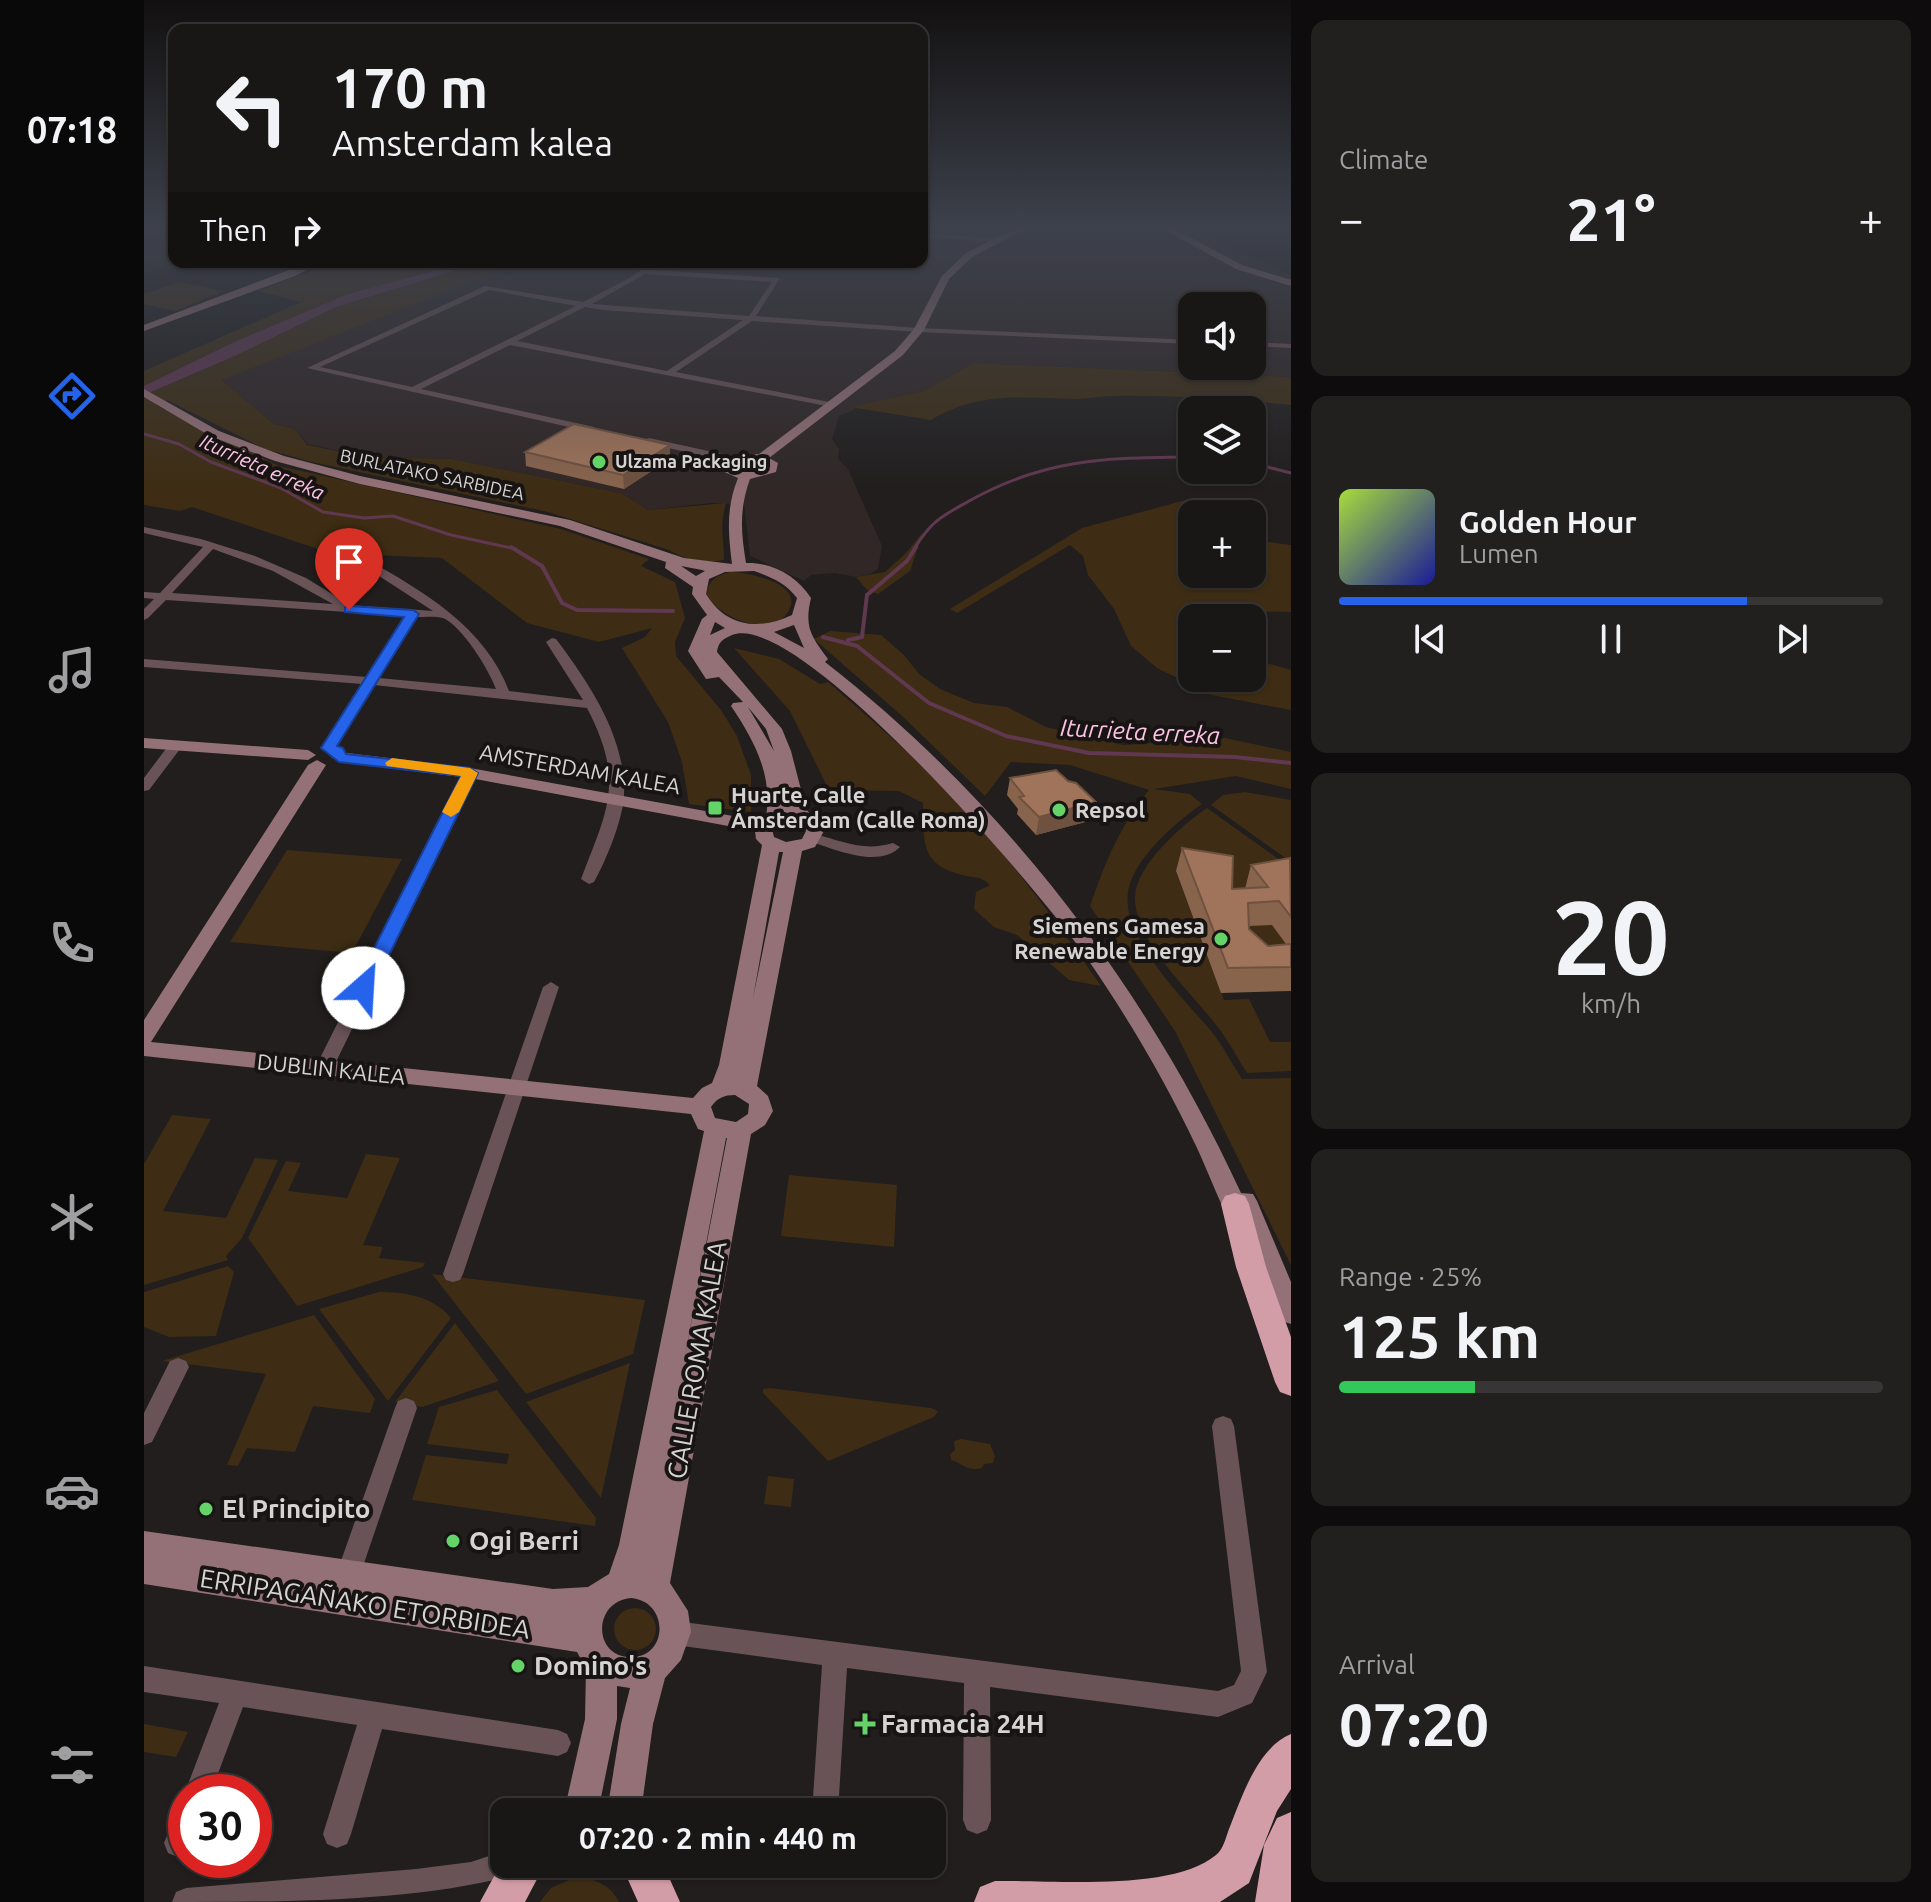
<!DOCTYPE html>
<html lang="en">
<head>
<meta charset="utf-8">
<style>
  body { margin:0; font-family:Ubuntu,sans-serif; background:#221f1f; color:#f1f3f6; height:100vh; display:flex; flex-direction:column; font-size:30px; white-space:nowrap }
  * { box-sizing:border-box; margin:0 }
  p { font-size:26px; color:#9f9fa1 }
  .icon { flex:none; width:44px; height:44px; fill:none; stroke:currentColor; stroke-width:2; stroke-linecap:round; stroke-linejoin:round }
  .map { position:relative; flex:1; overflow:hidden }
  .panel { display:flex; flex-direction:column; gap:20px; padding:20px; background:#0e0c0c; width:640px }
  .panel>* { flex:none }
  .banner { position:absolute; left:24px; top:24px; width:760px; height:244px; border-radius:16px; box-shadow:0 2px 6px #0004,0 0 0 2px #373535; background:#191616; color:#f1f3f6; overflow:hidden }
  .controls { position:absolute; left:1034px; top:292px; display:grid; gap:16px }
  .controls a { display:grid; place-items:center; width:88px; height:88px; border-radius:16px; background:#191616; box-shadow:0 2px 6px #0004,0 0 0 2px #373535; font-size:40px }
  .speed { position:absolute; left:24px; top:1774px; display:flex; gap:16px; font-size:40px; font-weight:700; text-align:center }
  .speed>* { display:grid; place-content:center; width:104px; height:104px; border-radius:50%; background:#191616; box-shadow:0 2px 6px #0004,0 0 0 2px #373535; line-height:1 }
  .speed .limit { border:12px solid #d22; background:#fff; color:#111 }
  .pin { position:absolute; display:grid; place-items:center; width:68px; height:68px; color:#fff; margin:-82px -34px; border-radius:50% 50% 50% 0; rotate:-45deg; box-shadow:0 0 8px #0007 }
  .pin .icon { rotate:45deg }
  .me { position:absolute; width:88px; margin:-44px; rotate:26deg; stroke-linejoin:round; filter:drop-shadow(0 0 6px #0008) }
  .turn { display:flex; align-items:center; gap:28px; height:168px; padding:0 32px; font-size:36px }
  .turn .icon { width:104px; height:104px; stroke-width:2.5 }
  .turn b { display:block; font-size:56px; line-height:68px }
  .then { display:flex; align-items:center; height:76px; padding:0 32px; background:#0003; gap:16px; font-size:30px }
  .big { font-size:60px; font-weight:600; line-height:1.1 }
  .panel .card { flex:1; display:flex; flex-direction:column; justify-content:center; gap:12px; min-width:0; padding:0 28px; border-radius:16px; background:#221f1f }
  .panel .dial { align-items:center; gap:0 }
  .dial b { font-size:104px; line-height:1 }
  .song { display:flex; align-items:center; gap:24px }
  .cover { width:96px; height:96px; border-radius:12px; background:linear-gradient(135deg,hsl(80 70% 55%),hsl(240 70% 35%)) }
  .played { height:8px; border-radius:4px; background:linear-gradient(90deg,#2563eb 75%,#373535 75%) }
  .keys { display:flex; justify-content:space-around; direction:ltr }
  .heat { display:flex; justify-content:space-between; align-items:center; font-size:44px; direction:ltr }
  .charge { height:12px; border-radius:6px; background:linear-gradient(90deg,#34c759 25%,#373535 0) }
  .trip { position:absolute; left:346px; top:1798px; width:456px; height:80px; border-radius:16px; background:#191616; box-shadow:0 2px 6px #0004,0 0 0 2px #373535; font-weight:600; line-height:80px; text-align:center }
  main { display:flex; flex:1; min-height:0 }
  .tabs { display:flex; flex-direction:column; width:144px; justify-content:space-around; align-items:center; background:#0a0909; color:#9f9fa1 }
  .tabs .icon { width:56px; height:56px }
  .tabs .on { color:#2563eb }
  .tabs b { font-size:36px; color:#f1f3f6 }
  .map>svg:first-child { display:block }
  .built { fill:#302726; fill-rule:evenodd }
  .green { fill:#3e2d14 }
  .water { fill:#603850 }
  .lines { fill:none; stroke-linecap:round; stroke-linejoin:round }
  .stream-far1 { stroke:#603850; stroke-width:3 }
  .stream { stroke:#603850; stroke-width:4 }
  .street { fill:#695357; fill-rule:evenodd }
  .secondary { fill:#947177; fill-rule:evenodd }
  .highway { fill:#d39da7; fill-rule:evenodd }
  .wall { fill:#89644d; fill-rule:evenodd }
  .shaded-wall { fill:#6f513f }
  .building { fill:#9f745a; stroke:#6f513f; stroke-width:2 }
  .route { fill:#2563eb; stroke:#184099; stroke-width:2 }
  .slow { fill:#f59e0b }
  .poi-dot { fill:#64d468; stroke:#181414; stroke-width:3 }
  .labels { text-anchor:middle; stroke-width:8; stroke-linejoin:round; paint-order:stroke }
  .far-poi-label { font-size:18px; font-weight:bold; fill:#d6d3d3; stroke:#181414; text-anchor:start }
  .far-street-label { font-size:18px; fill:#d6d3d3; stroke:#181414 }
  .far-water-label { font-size:20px; font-style:italic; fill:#fcc3e3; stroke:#181414 }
  .street-label { font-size:22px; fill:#d6d3d3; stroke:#181414 }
  .poi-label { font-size:22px; font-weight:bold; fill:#d6d3d3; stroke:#181414; text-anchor:start }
  .water-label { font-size:24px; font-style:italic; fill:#fcc3e3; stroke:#181414 }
  .near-street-label { font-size:26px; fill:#d6d3d3; stroke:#181414 }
  .near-poi-label { font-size:26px; font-weight:bold; fill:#d6d3d3; stroke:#181414; text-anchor:start }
</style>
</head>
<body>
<main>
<nav class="tabs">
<b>07:18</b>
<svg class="icon on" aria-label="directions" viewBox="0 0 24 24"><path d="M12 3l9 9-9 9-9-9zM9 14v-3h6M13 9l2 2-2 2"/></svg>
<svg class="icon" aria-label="music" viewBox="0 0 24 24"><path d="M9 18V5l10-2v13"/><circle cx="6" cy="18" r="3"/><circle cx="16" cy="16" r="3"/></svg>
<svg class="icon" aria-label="phone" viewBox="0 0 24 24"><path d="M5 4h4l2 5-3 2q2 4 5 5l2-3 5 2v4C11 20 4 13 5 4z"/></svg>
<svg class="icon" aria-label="climate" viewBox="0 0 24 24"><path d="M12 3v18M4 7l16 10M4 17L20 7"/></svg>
<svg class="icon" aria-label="car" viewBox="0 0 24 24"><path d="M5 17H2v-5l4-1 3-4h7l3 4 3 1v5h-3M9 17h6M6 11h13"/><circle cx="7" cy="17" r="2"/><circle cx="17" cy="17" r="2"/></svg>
<svg class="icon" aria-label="filters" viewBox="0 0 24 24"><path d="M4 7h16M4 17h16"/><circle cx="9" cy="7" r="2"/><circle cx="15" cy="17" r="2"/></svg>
</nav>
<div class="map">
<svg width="1147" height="1902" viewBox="0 0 1147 1902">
  <rect width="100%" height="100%" fill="#211e1d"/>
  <path class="built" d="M778,224H1042L1147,276V377L830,363L779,391L708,407L712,409L695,416L688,439L695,449L694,459L704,469L738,546L734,569L726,574L712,577L691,573L667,575L660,581L606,556L600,504L567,503L504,510L477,493L308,459L223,457L163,444L151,429L130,424L77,379L334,279L365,262H778ZM1048,306H1108V366H1048Z
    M30,228V262H35L0,274V236Z"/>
  <path class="green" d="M180,262H322L204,294L90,342L0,386V371L157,302L113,291L165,272Z
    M339,262H365L334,279L78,380L130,424L151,429L163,445L223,457L308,459L477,493L504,510L582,503C575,529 580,535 580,560C558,563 544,561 525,550L404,512L168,462L121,449L23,400L12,405L135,466L417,529L505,559L497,566L531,582L541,618L531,642L532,656L577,710L593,736L607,775V812L545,804L538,762L524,722L478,648L501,637L508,628L455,642L383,623L298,558L186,553L48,507L36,511L0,505V395L93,355L192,307Z
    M35,282L80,291L31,311L0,304V294Z
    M830,363L1147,377V405C1088,399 1027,395 968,396C955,396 943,399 931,399C877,398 836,391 787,420L706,407L779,391Z
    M1042,500L1066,503L1073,514H1048V574H1108V540L1147,545V612L1096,611L1090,618H1048V678H1108V659L1147,670V710L1068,695L1013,668L987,646L970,609L944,575L939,556L926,545L813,613L806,609L938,528Z
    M779,532L766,571L734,594L723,590L712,577L741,572L762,553Z
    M586,572C602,572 662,583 644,612C626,640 574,617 562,594C566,580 571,576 586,572Z
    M686,631L737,635L760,655L775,674L796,689L830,703L863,707L902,727L979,745L1081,738L1147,752V789L1092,776L1010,789L1046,794L1058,804C1032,822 989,859 984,892C977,938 1041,1000 1068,1032C1079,1046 1088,1064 1098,1079L1147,1078V1265L1031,1031L946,906C963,858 974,830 1005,790L926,765L867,762L841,796L757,715L670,639Z
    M590,648L635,659L676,684L684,682C738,729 793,776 839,830C882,880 920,933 957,986L925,980L873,935L850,927L830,909L832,892L846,885C838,877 834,878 823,876C776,866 780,844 779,803L755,791L685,790L646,711Z
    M1101,792L1147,800V862L1067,805L1079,795Z
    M1063,808L1147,868V967L1032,872L1080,1000L1105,999L1126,1042H1147V1071L1103,1073C1093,1057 1084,1040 1073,1026C1049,994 990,941 991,897C992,865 1038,825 1063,808Z
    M143,850L258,859L208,953L86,942Z
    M28,1115L67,1119L19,1211L82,1218L111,1158L134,1160L98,1238L82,1256L84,1260L0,1285V1164Z
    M222,1154L256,1158L219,1245L239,1247L235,1258L281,1263L279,1267L153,1306L104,1238L142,1161L157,1163L144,1191L203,1198Z
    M645,1175L753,1185L750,1247L637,1236Z
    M84,1266L90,1272L72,1336L25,1337L0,1327V1292Z
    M288,1274L501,1300L489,1354L382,1394Z
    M235,1292C261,1292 289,1296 307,1318L244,1401L175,1309Z
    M170,1315L231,1399L226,1413L169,1406L151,1452L103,1448L94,1466L83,1465L122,1374L18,1361Z
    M311,1323L355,1381L278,1407L251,1402Z
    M486,1363L457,1498L382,1402Z
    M626,1388L787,1408L794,1411L790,1417L684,1461L619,1393V1389Z
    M353,1390L452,1518L451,1526L268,1500L282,1455L363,1464L365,1454L283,1444L295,1407Z
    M817,1439L846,1444L851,1456L849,1463L840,1464L838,1468C822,1472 819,1463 807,1460L806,1454L811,1450L810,1441Z
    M624,1476L650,1479L647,1507L620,1504Z
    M470 1629a21 21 0 1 1 42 0a21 21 0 1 1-42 0Z
    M0,1724L44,1732L32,1757L0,1752Z
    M434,1876C452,1880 467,1885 475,1902H396L407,1888Z"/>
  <path class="water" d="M322,262H339L192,307L93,355L0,395V386L90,342L204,294Z"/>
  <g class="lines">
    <path class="stream-far1" d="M0,434L35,444L67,462L137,488L179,512L220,518L249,516L307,535L372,549
      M1108,463L1147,473
      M770,549C788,520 797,517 825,501C902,458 962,458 1048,457"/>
    <path class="stream" d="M367,547L398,566L418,603L433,610L529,611
      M679,637L713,646L785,703L862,736L945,753L1091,757L1147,763
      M704,640L718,637L723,595L763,561L772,547"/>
    <path class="street" d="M30,224V228L0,236V232Z
      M843,224L885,227L882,229Z
      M778,233L854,238L857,240L854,242L778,237Z
      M508,263L512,265L506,270L636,278L612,316L775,328L1048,340V344L775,332L608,321L532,372L685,402L688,403V407L366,345L277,389L450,427L452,429L447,432L163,368L341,286L439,302L484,279ZM501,274L628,282L605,316L448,304ZM345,290L432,306L268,387L176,367ZM441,307L459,310L599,320L523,371L373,341Z
      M1108,342L1147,344V348L1108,346Z
      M505,438L587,456L592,459L587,462L502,443V439Z
      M0,527L57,539L111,556L162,578L206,605L289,611L212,561L222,559C279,591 341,627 365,691L439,700L402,642L408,638L412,639C445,683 482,737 480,795C479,819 462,861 450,882L445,884L437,879C464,809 481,781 443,708L230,685L189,751H179L177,748L218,684L0,667V659L223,677L262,616L22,600L4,618L0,620V609L10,599L0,598V592L16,593L59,547L0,533ZM69,549L129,571L189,604L28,593ZM273,617C280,617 292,616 299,618C319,627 345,670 352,689L235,678Z
      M32,741L39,745L5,790L0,791V778L27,742Z
      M326,769L333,773L189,1068L186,1072H174L171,1068L319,773Z
      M670,834C699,841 719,852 749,843L756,847C734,869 690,849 665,841L663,838L665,835Z
      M407,982L415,987L319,1274L316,1280L309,1282L302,1280L299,1274L399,987Z
      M34,1358L42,1361L45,1367L8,1442L0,1445V1413L26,1361Z
      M262,1398L270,1401L273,1408L216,1575L212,1583L204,1587L196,1583L192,1575L251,1408L254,1401Z
      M1079,1416L1087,1419L1090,1426L1123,1672L1108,1703L1074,1717L846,1687L847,1820L843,1830L833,1834L823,1830L819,1820L820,1683L703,1668L694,1812H668L678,1665L531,1645L522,1642L519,1633L522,1624L531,1621L1074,1691L1090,1685L1097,1671L1068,1426L1071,1419Z
      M0,1666L414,1730L423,1734L427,1743L423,1752L414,1756L238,1729L207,1834L203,1844L193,1848L183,1844L179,1834L213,1725L99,1707L67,1792H42V1795L41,1792L75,1703L0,1692Z
      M42,1809V1853L34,1857L24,1853L20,1843L32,1813Z
      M360,1851V1864H377L373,1874C274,1902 135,1902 28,1902L32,1892L42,1888L272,1869L327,1862Z"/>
    <path class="secondary" d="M880,224H891L828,257L805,279L780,330L759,355L625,458L634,463L632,472L606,479C595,509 597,533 602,563C628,562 653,576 667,598C660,627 667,636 684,659L681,662C861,802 1002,987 1097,1193L1109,1194L1113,1201L1147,1282V1324L1138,1321L1100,1228L1088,1226C1075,1201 1065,1174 1053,1148C1021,1080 983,1016 940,954C900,896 656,609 588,635C579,639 574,642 573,652L638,729L647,751L662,809L680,831L671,847L658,851L613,1086L624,1096L629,1111L621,1125L607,1134L526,1583L544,1611L547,1632L537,1660L521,1678L509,1724L497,1812H463L477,1724L486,1688L473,1686V1719L454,1812H420L441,1719L442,1668L433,1652L0,1584V1531L409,1589L444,1587L465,1574L475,1545L560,1131L554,1129L547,1114L0,1056V1020L164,765L173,760L182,765L7,1042L549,1098L558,1088L568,1083L575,1065L618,845L612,839L611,831L326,778L195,762L187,757L195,752L326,768L616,821L622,817C629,775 610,740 587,706L589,703L599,702L575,677L562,679L544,651L558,619L563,615L548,594L549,587L521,568L522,562L416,526L216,484L131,461L66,436L0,397V389L75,431L140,456L216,476L426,520L540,558L588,564C584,532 582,508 594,478L576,470V464L583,456L615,454L751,351L770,329L798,276L822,253ZM609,460L622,467L603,472L587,466L591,462ZM537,566L558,570L561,571L552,576ZM610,571C627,577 642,583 653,598L648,615C615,631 582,627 562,594L565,579L581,572ZM571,622L581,628L566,635ZM650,625L660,648L630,632ZM604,707L622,729L630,751ZM644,823L660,828L662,831L658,839L642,842L630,837L628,829ZM635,852H639L609,998ZM591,1095L605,1104L604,1114L592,1122L571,1118L567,1107C573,1098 580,1095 591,1095ZM582,1138H583L539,1366ZM487,1598C525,1601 525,1657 487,1657C448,1657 449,1601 487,1598Z
      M1010,224H1021L1098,265L1147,280V286L1092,269Z
      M166,262H178L151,276L0,331V325Z
      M0,738L164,750L172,755L164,760L0,748Z"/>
    <path class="highway" d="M1091,1193L1101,1196L1105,1204L1122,1267L1147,1337V1396L1136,1392L1131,1382L1092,1267L1077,1204L1081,1196Z
      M1147,1734V1789L1133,1811L1105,1883L1076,1902H830L836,1887L851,1881C909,1880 1028,1892 1072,1855C1079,1850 1082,1837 1085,1829C1098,1797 1113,1748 1147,1734Z
      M1147,1812V1902H1111L1120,1845L1133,1818Z
      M360,1858V1864H401L381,1902H336Z
      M477,1864H519L536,1902H494Z"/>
  </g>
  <path class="wall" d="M381,452L526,459L480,489L382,466Z
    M866,778L924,781L952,802L949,820L892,835L873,814L874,809L863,795Z
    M1038,848L1088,889H1101L1107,865L1147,859V991L1077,993L1032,871ZM1128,925L1142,944L1124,946L1105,929V926Z"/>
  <path class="shaded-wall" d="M526,445V459L480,489L479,475Z
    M952,802L949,820L892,835L895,817Z"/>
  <path class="building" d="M430,424L526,445L479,475L381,452Z
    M912,770L924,781L932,783L952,802L895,817L875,797L880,796L866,778Z
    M1038,848L1089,856L1088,889L1124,887L1107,865L1146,858L1147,917L1135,901L1104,903L1105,929L1124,946L1147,944V967L1084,968Z"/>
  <linearGradient id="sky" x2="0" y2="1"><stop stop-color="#121010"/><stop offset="0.46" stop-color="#3d414c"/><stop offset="1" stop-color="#3d414c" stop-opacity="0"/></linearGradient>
  <rect width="1147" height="491" fill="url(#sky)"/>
  <path class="route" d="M205,606L269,610L275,614L193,746L199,748L202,754L326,768L334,773L229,988L219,994L210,988L317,776L195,762L177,748L260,617L201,612V607Z"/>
  <path class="slow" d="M248,758L326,768L334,773L315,812L307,817L298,812L317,776L243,766L241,763Z"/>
  <g class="poi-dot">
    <circle cx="455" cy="462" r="8"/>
    <rect x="563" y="800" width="16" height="16" rx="4"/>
    <circle cx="915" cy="810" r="8"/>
    <circle cx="1077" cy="939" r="8"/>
    <circle cx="62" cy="1509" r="8"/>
    <circle cx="309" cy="1541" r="8"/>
    <circle cx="374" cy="1666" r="8"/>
    <path d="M717 1712h8v8h8v8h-8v8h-8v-8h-8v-8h8z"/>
  </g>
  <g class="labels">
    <g class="far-poi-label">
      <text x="471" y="468">Ulzama Packaging</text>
    </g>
    <g class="far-street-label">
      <text transform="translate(288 475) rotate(12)" y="6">BURLATAKO SARBIDEA</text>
    </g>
    <g class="far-water-label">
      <text transform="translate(118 467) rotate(24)" y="7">Iturrieta erreka</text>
    </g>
    <g class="street-label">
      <text transform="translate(436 769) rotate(10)" y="8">AMSTERDAM KALEA</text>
      <text transform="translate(187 1069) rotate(6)" y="8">DUBLIN KALEA</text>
    </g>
    <g class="poi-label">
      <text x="587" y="803">Huarte, Calle<tspan x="587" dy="25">Ámsterdam (Calle Roma)</tspan></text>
      <text x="931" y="818">Repsol</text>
      <text x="1061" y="934" text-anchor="end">Siemens Gamesa<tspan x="1061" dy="25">Renewable Energy</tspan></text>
    </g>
    <g class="water-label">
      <text transform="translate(996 732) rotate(3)" y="8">Iturrieta erreka</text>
    </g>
    <g class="near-street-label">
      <text transform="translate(553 1360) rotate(-80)" y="9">CALLE ROMA KALEA</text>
      <text transform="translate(221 1604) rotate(9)" y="9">ERRIPAGAÑAKO ETORBIDEA</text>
    </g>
    <g class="near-poi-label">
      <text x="78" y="1518">El Principito</text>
      <text x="325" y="1550">Ogi Berri</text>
      <text x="390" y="1675">Domino's</text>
      <text x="737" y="1733">Farmacia 24H</text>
    </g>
  </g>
</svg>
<div class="controls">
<a><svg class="icon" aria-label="sound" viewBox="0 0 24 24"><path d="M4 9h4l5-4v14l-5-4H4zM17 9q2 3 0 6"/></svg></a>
<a><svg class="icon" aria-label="layers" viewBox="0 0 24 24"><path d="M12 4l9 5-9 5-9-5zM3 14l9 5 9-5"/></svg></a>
<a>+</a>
<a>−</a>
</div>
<div class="speed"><div class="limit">30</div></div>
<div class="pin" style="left:205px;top:610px;background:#d93025"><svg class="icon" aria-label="arrive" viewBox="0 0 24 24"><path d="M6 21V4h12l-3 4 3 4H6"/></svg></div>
<svg class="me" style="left:219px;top:988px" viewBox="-20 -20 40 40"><circle r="19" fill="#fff"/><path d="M0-13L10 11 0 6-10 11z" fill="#2563eb"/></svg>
<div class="trip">07:20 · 2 min · 440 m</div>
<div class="banner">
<div class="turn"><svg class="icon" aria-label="left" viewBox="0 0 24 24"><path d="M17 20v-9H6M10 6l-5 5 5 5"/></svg><div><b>170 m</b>Amsterdam kalea</div></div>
<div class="then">Then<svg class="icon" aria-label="right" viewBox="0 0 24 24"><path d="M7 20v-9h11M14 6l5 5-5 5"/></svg></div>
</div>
</div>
<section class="panel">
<div class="card"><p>Climate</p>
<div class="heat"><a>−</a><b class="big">21°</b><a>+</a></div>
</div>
<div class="card">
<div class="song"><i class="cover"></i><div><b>Golden Hour</b><p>Lumen</p></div></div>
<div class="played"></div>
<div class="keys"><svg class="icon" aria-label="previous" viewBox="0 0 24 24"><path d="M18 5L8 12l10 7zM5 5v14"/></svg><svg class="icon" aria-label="pause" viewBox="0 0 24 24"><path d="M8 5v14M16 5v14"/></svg><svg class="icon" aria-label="next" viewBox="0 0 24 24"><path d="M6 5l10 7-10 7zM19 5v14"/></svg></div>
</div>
<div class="card dial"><b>20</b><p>km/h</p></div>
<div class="card"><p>Range · 25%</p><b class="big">125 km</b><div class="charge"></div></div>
<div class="card"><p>Arrival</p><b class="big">07:20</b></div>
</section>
</main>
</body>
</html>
